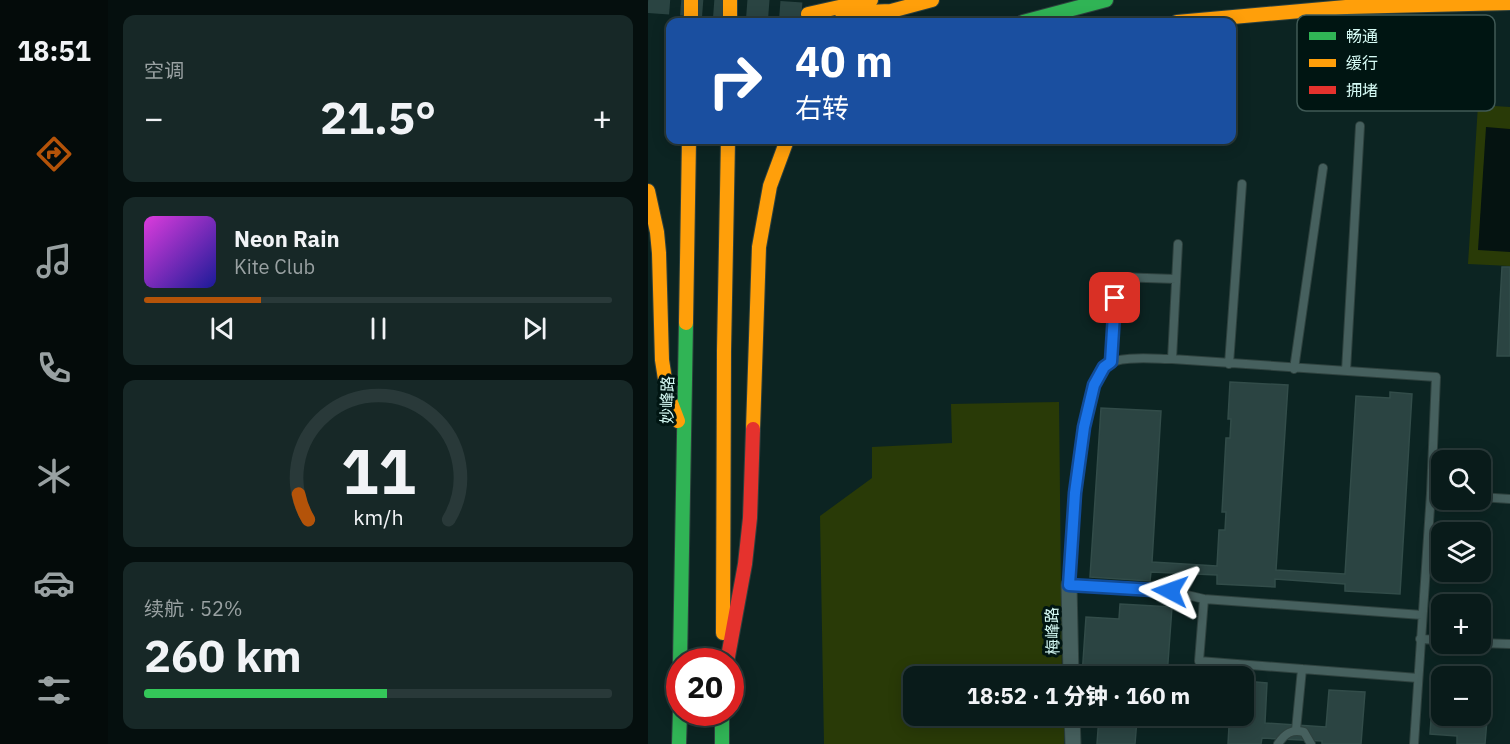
<!DOCTYPE html>
<html lang="zh">
<head>
<meta charset="utf-8">
<style>
  body { margin:0; font-family:"IBM Plex Sans","Noto Sans SC",sans-serif; background:#172827; color:#f1f3f6; height:100vh; display:flex; flex-direction:column; font-size:22px; white-space:nowrap }
  * { box-sizing:border-box; margin:0 }
  p { font-size:20px; color:#99a1a2 }
  .icon { flex:none; width:33px; height:33px; fill:none; stroke:currentColor; stroke-width:2; stroke-linecap:round; stroke-linejoin:round }
  .map { position:relative; flex:1; overflow:hidden }
  .drawer { display:flex; flex-direction:column; gap:15px; padding:15px; background:#050f0e; width:540px }
  .drawer>* { flex:none }
  .top-card { position:absolute; left:18px; top:18px; width:570px; height:126px; border-radius:12px; box-shadow:0 3px 15px #0003,0 0 0 2px #293939; background:#1a4fa0; color:#fff; overflow:hidden }
  .tools { position:absolute; left:783px; top:450px; display:grid; gap:12px }
  .tools a { display:grid; place-items:center; width:60px; height:60px; border-radius:12px; background:#091b1a; box-shadow:0 3px 15px #0003,0 0 0 2px #293939; font-size:30px }
  .speed { position:absolute; left:18px; top:648px; display:flex; gap:12px; font-size:30px; font-weight:700; text-align:center }
  .speed>* { display:grid; place-content:center; width:78px; height:78px; border-radius:50%; background:#091b1a; box-shadow:0 3px 15px #0003,0 0 0 2px #293939; line-height:1 }
  .speed .limit { border:9px solid #d22; background:#fff; color:#111 }
  .pin { position:absolute; display:grid; place-items:center; width:51px; height:51px; color:#fff; margin:-26px; border-radius:12px; box-shadow:0 3px 9px #0006 }
  .me { position:absolute; width:66px; margin:-33px; rotate:274deg; stroke-linejoin:round; filter:drop-shadow(0 0 4px #0008) }
  .turn { display:flex; align-items:center; gap:21px; height:126px; padding:0 30px; font-size:27px }
  .turn .icon { width:78px; height:78px; stroke-width:2.5 }
  .turn b { display:block; font-size:42px; line-height:51px }
  .big { font-size:45px; font-weight:800; line-height:1.1 }
  .drawer .card { flex:1; display:flex; flex-direction:column; justify-content:center; gap:9px; min-width:0; padding:0 21px; border-radius:12px; background:#172827 }
  .drawer .dial { align-items:center; gap:0 }
  .dial svg { height:156px; overflow:visible; fill:none; stroke:#293939; stroke-width:7; stroke-linecap:round; text-anchor:middle }
  .dial text { fill:#f1f3f6; stroke:none }
  .song { display:flex; align-items:center; gap:18px }
  .cover { width:72px; height:72px; border-radius:9px; background:linear-gradient(135deg,hsl(300 70% 55%),hsl(240 70% 35%)) }
  .played { height:6px; border-radius:3px; background:linear-gradient(90deg,#b45309 25%,#293939 25%) }
  .keys { display:flex; justify-content:space-around; direction:ltr }
  .heat { display:flex; justify-content:space-between; align-items:center; font-size:33px; direction:ltr }
  .charge { height:9px; border-radius:4px; background:linear-gradient(90deg,#34c759 52%,#293939 0) }
  .trip { position:absolute; left:255px; top:666px; width:351px; height:60px; border-radius:12px; background:#091b1a; box-shadow:0 3px 15px #0003,0 0 0 2px #293939; font-weight:800; line-height:60px; text-align:center }
  main { display:flex; flex:1; min-height:0 }
  .dock { display:flex; flex-direction:column; width:108px; justify-content:space-around; align-items:center; background:#040b0a; color:#99a1a2 }
  .dock .icon { width:42px; height:42px }
  .dock .on { color:#b45309 }
  .dock b { font-size:27px; color:#f1f3f6 }
  .map>svg:first-child { display:block }
  .green { fill:#293a07 }
  .water { fill:#051311 }
  .building { fill:#2b4442; stroke:#324c49; stroke-width:1.5 }
  .lines { fill:none; stroke-linecap:round; stroke-linejoin:round }
  .primary-tunnel { stroke:#2a4442; stroke-width:22; stroke-dasharray:22 11; stroke-linecap:butt }
  .lane-casing { stroke:#2e413e; stroke-width:10 }
  .street-casing { stroke:#2e413e; stroke-width:17 }
  .fast-casing { stroke:#2e413e; stroke-width:16 }
  .slow-casing { stroke:#2e413e; stroke-width:16 }
  .jam-casing { stroke:#2e413e; stroke-width:16 }
  .lane { stroke:#46605e; stroke-width:8 }
  .street { stroke:#46605e; stroke-width:15 }
  .fast { stroke:#30b455; stroke-width:14 }
  .slow { stroke:#ff9f0a; stroke-width:14 }
  .jam { stroke:#e5322d; stroke-width:14 }
  .route-casing { stroke:#114b97; stroke-width:15 }
  .route { stroke:#1a73e8; stroke-width:10 }
  .labels { text-anchor:middle; stroke-width:6; stroke-linejoin:round; paint-order:stroke }
  .street-label { font-size:16px; fill:#d6fbf5; stroke:#001512 }
  .key { fill:#001512; stroke:#405a56; stroke-width:1.5 }
  .key-label { font-size:16px; fill:#d6fbf5 }
</style>
</head>
<body>
<main>
<nav class="dock">
<b>18:51</b>
<svg class="icon on" aria-label="directions" viewBox="0 0 24 24"><path d="M12 3l9 9-9 9-9-9zM9 14v-3h6M13 9l2 2-2 2"/></svg>
<svg class="icon" aria-label="music" viewBox="0 0 24 24"><path d="M9 18V5l10-2v13"/><circle cx="6" cy="18" r="3"/><circle cx="16" cy="16" r="3"/></svg>
<svg class="icon" aria-label="phone" viewBox="0 0 24 24"><path d="M5 4h4l2 5-3 2q2 4 5 5l2-3 5 2v4C11 20 4 13 5 4z"/></svg>
<svg class="icon" aria-label="climate" viewBox="0 0 24 24"><path d="M12 3v18M4 7l16 10M4 17L20 7"/></svg>
<svg class="icon" aria-label="car" viewBox="0 0 24 24"><path d="M5 17H2v-5l4-1 3-4h7l3 4 3 1v5h-3M9 17h6M6 11h13"/><circle cx="7" cy="17" r="2"/><circle cx="17" cy="17" r="2"/></svg>
<svg class="icon" aria-label="filters" viewBox="0 0 24 24"><path d="M4 7h16M4 17h16"/><circle cx="9" cy="7" r="2"/><circle cx="15" cy="17" r="2"/></svg>
</nav>
<section class="drawer">
<div class="card"><p>空调</p>
<div class="heat"><a>−</a><b class="big">21.5°</b><a>+</a></div>
</div>
<div class="card">
<div class="song"><i class="cover"></i><div><b>Neon Rain</b><p>Kite Club</p></div></div>
<div class="played"></div>
<div class="keys"><svg class="icon" aria-label="previous" viewBox="0 0 24 24"><path d="M18 5L8 12l10 7zM5 5v14"/></svg><svg class="icon" aria-label="pause" viewBox="0 0 24 24"><path d="M8 5v14M16 5v14"/></svg><svg class="icon" aria-label="next" viewBox="0 0 24 24"><path d="M6 5l10 7-10 7zM19 5v14"/></svg></div>
</div>
<div class="card dial"><svg viewBox="0 0 100 80">
<path d="M14 69A42 42 0 1 1 86 69"/>
<path d="M14 69A42 42 0 0 1 9 56" stroke="#b45309"/>
<text x="50" y="56" font-size="32" font-weight="700">11</text>
<text x="50" y="72" font-size="11">km/h</text>
</svg></div>
<div class="card"><p>续航 · 52%</p><b class="big">260 km</b><div class="charge"></div></div>
</section>
<div class="map">
<svg width="862" height="744" viewBox="0 0 862 744">
  <rect width="100%" height="100%" fill="#0c2422"/>
  <path class="green" d="M830,105L862,107V266L820,264Z
    M411,402L414,676H266V716H416V744H176L172,516L224,478V447L304,443L303,404Z"/>
  <path class="water" d="M838,127L862,129V252L830,250Z"/>
  <path class="building" d="M854,267H862V356H849Z
    M582,382L640,385L628,570L697,574L708,396L742,398V392L764,394L752,594L697,591V584L627,579V587L569,584V575L503,572L502,581L442,577L453,408L513,411L504,562L569,566L571,530H577L578,512H574L578,438H582L583,419H580Z
    M472,604L524,607L519,676H434L438,617L471,619Z
    M786,679H794V716H832V682L842,683L837,744H809V736L782,734Z
    M596,681L619,683L617,723L678,727L681,690L717,692L713,744H674V741L614,738L613,744H580L581,726L489,719L487,744H449L451,716H596Z"/>
  <g class="lines">
    <path class="primary-tunnel" d="M0,2L160,14"/>
    <defs>
      <path id="lane" d="M524,359L530,244
        M463,362L469,277L528,279
        M581,364L594,184
        M646,369L675,168
        M698,371L712,126
        M832,497L862,499
        M556,599L551,661L770,678
        M774,615L556,599L522,591L421,585C422,545 430,391 457,366C470,355 507,359 524,359L788,377L783,493
        M772,639L794,640
        M832,643L862,644
        M648,730L654,669
        M630,744C637,733 644,729 656,732L663,744
        M766,744L783,493L794,494"/>
      <path id="street" d="M421,585L423,676
        M424,716L425,744"/>
      <path id="fast" d="M375,22L458,0
        M32,662L38,323
        M74,712V744
        M31,744L32,712"/>
      <path id="slow" d="M43,0V22
        M82,0V22
        M194,13L243,11L284,0
        M160,14L223,0
        M529,22L698,7L862,3
        M0,191L9,232L11,253L14,360L19,392L30,421
        M38,323L41,140
        M105,429L111,247L122,186L139,140
        M75,633L76,351L80,140"/>
      <path id="jam" d="M79,662L97,564L102,518L105,429"/>
    </defs>
    <use href="#lane" class="lane-casing"/>
    <use href="#street" class="street-casing"/>
    <use href="#fast" class="fast-casing"/>
    <use href="#slow" class="slow-casing"/>
    <use href="#jam" class="jam-casing"/>
    <use href="#lane" class="lane"/>
    <use href="#street" class="street"/>
    <use href="#fast" class="fast"/>
    <use href="#slow" class="slow"/>
    <use href="#jam" class="jam"/>
  </g>
  <g class="lines">
    <defs>
      <path id="route" d="M467,298L463,362L456,367L446,385L436,427L427,493L421,585L522,591"/>
    </defs>
    <use href="#route" class="route-casing"/>
    <use href="#route" class="route"/>
  </g>
  <g class="labels">
    <g class="street-label">
      <text transform="translate(19 400) rotate(-89)" y="6">妙峰路</text>
      <text transform="translate(404 631) rotate(-91)" y="6">梅峰路</text>
    </g>
  </g>
  <rect x="649" y="15" width="198" height="96" rx="9" class="key"/>
  <rect x="661" y="32" width="27" height="8" fill="#30b455"/>
  <rect x="661" y="59" width="27" height="8" fill="#ff9f0a"/>
  <rect x="661" y="86" width="27" height="8" fill="#e5322d"/>
  <g class="key-label">
    <text x="698" y="42">畅通</text>
    <text x="698" y="69">缓行</text>
    <text x="698" y="96">拥堵</text>
  </g>
</svg>
<div class="tools">
<a><svg class="icon" aria-label="search" viewBox="0 0 24 24"><circle cx="10" cy="10" r="6"/><path d="M15 15l6 6"/></svg></a>
<a><svg class="icon" aria-label="layers" viewBox="0 0 24 24"><path d="M12 4l9 5-9 5-9-5zM3 14l9 5 9-5"/></svg></a>
<a>+</a>
<a>−</a>
</div>
<div class="speed"><div class="limit">20</div></div>
<div class="pin" style="left:467px;top:298px;background:#d93025"><svg class="icon" aria-label="arrive" viewBox="0 0 24 24"><path d="M6 21V4h12l-3 4 3 4H6"/></svg></div>
<svg class="me" style="left:522px;top:591px" viewBox="-20 -20 40 40"><path d="M0-17L14 15 0 8-14 15z" fill="#1a73e8" stroke="#fff" stroke-width="4"/></svg>
<div class="trip">18:52 · 1 分钟 · 160 m</div>
<div class="top-card">
<div class="turn"><svg class="icon" aria-label="right" viewBox="0 0 24 24"><path d="M7 20v-9h11M14 6l5 5-5 5"/></svg><div><b>40 m</b>右转</div></div>
</div>
</div>
</main>
</body>
</html>
